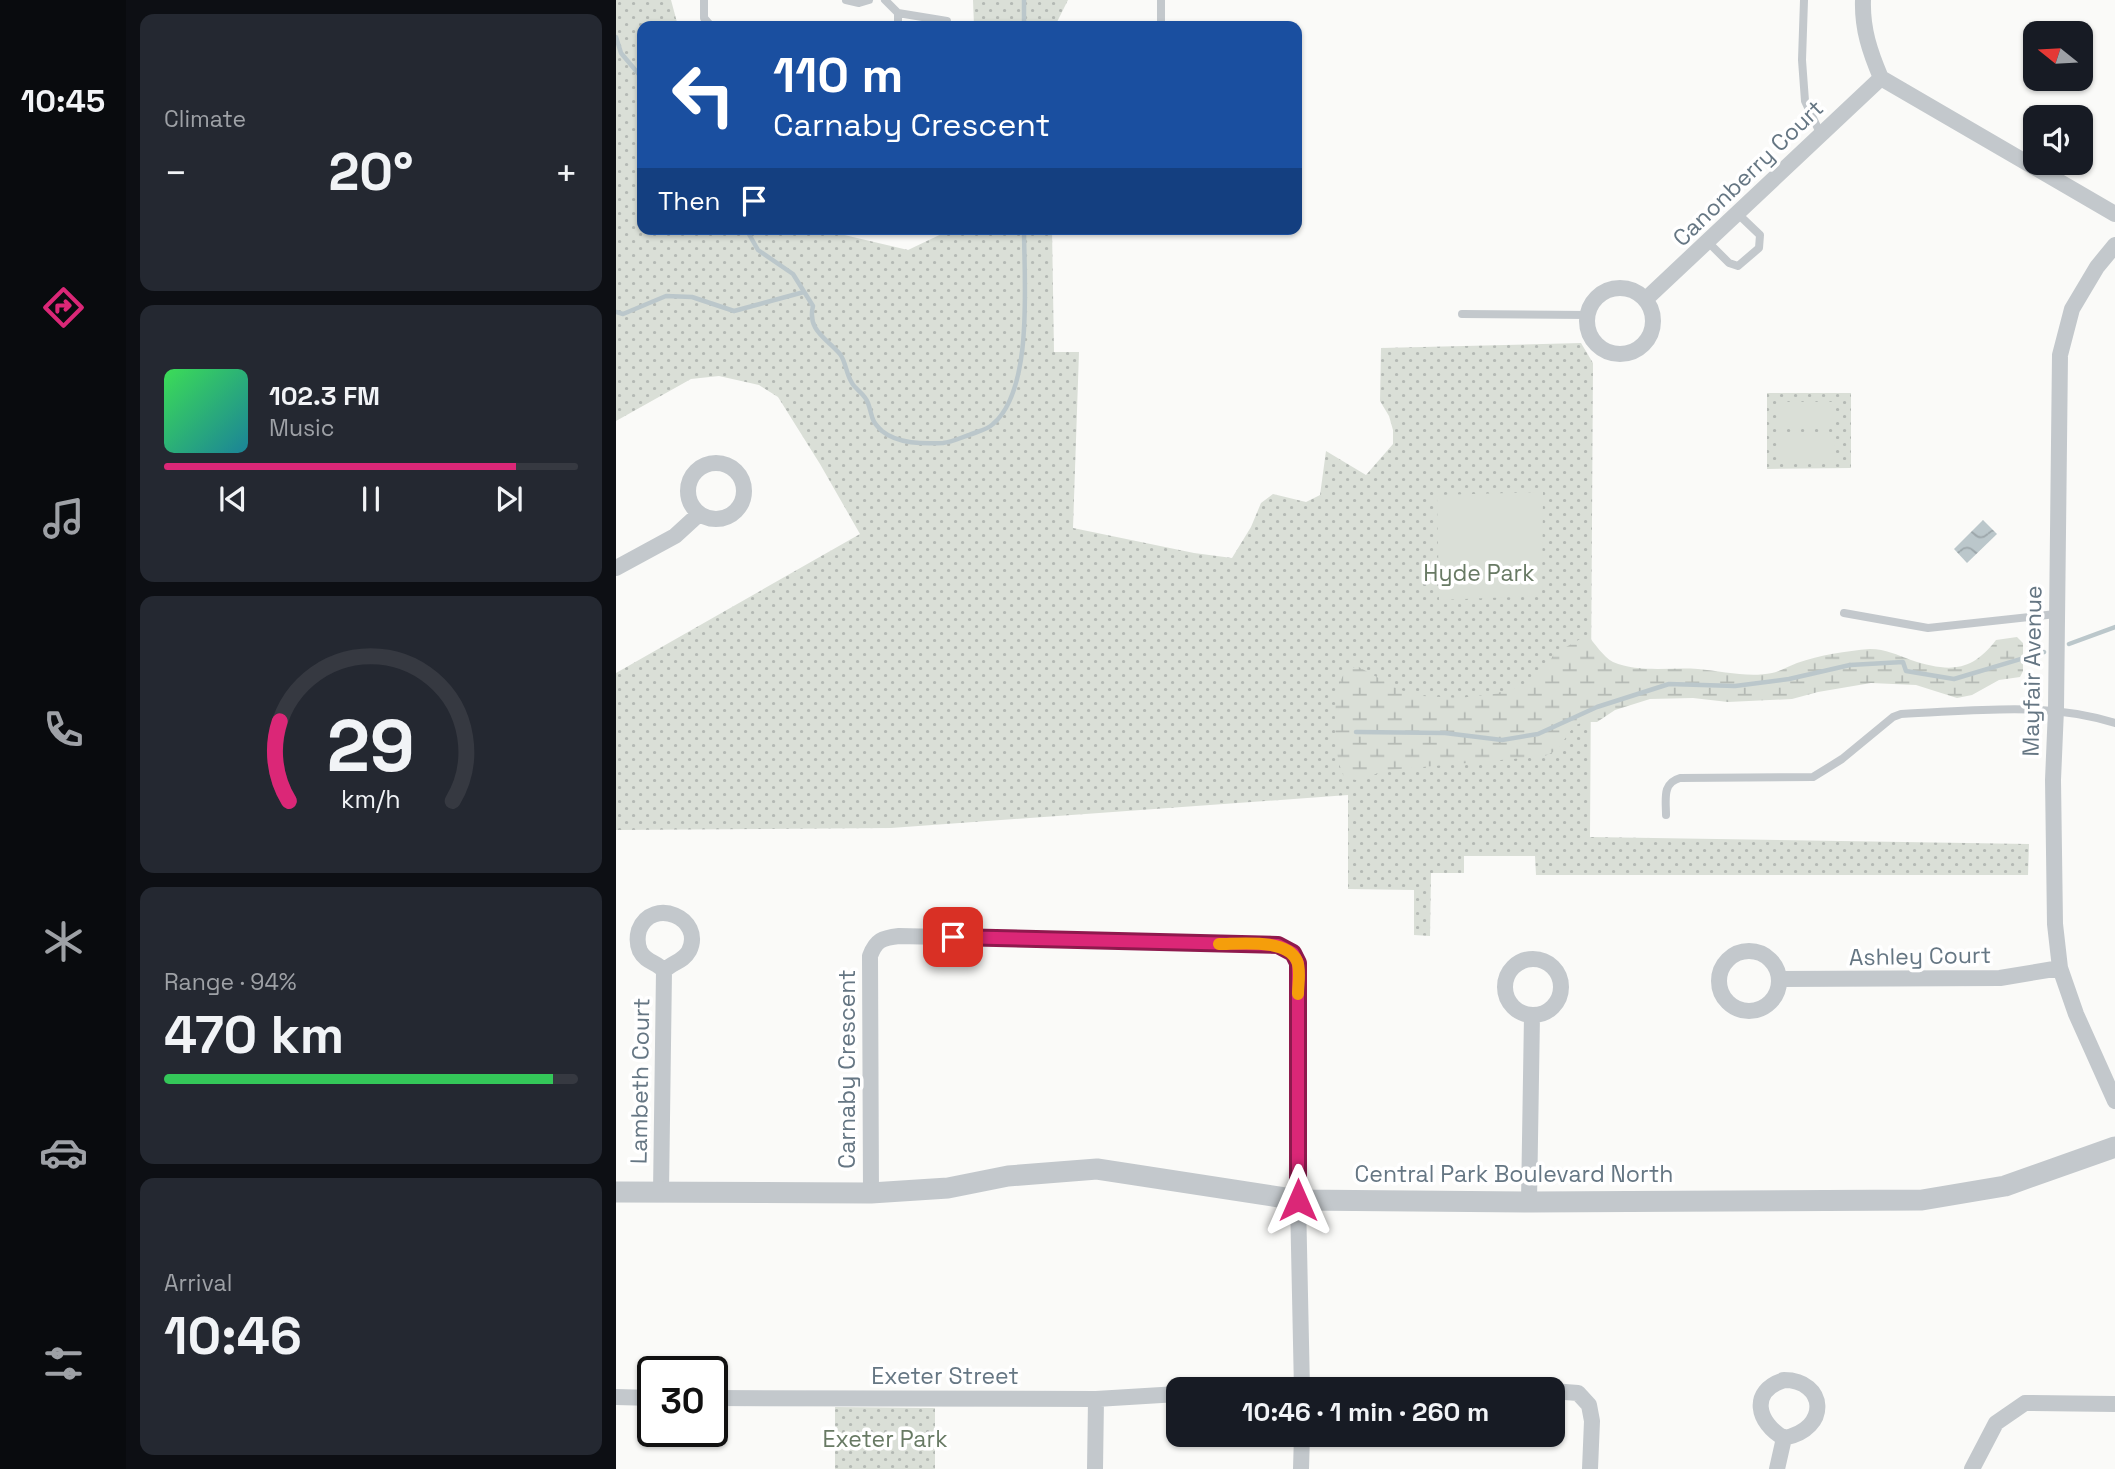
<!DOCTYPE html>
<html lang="en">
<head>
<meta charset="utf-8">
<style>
  body { margin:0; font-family:"Space Grotesk",sans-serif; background:#242831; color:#f1f3f6; height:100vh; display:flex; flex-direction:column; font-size:26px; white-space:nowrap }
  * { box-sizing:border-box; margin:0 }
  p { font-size:23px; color:#9ea1a6 }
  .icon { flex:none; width:38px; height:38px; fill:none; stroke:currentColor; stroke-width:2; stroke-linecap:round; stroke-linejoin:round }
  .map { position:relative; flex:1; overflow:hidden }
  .side { display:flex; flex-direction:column; gap:14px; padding:14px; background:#0d0f14; width:490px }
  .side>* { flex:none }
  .top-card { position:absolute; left:21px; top:21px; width:665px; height:214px; border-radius:14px; box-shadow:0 2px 5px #0004; background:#1a4fa0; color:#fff; overflow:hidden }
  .needle { width:46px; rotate:288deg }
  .controls { position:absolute; left:1407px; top:21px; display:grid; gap:14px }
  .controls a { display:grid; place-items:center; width:70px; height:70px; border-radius:14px; background:#171b24; box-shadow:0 2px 5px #0004; font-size:35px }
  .speed { position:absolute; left:21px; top:1356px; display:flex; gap:14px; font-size:35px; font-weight:700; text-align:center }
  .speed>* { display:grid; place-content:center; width:91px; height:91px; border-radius:50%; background:#171b24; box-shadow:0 2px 5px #0004; line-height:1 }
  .speed .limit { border:4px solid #111; border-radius:10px; background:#fff; color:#111 }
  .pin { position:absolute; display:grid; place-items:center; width:60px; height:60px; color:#fff; margin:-30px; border-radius:14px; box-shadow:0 4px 10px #0006 }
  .me { position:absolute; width:77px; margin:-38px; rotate:0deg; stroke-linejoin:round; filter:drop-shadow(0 0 5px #0008) }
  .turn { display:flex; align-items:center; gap:24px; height:147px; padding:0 21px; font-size:32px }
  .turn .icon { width:91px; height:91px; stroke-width:2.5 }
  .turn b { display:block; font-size:49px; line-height:60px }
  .then { display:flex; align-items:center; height:66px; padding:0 21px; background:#0003; gap:14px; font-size:26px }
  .big { font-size:52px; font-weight:700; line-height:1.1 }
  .side .widget { flex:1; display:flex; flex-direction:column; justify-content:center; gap:10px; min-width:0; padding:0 24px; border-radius:14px; background:#242831 }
  .side .dial { align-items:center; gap:0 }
  .dial svg { height:182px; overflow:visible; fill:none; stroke:#363941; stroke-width:7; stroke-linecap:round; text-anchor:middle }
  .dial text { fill:#f1f3f6; stroke:none }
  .song { display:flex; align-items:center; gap:21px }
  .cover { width:84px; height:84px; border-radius:10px; background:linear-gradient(135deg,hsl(130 70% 55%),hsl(190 70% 35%)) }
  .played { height:7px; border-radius:4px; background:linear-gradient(90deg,#db2777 85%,#363941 85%) }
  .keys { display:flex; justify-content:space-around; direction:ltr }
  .heat { display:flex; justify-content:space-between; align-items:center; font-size:38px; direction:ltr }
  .charge { height:10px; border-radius:5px; background:linear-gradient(90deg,#34c759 94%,#363941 0) }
  .trip { position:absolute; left:550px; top:1377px; width:399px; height:70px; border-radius:14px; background:#171b24; box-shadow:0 2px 5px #0004; font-weight:700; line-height:70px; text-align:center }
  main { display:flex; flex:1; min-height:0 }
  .tab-bar { display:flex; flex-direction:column; width:126px; justify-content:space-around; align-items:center; background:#090b0e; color:#9ea1a6 }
  .tab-bar .icon { width:49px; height:49px }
  .tab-bar .active { color:#db2777 }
  .tab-bar b { font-size:32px; color:#f1f3f6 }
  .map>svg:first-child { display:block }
  .grass { fill:url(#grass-dots) }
  .wetland { fill:url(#wetland-marsh) }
  .pitch { fill:#dadfd7 }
  .water { fill:url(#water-waves) }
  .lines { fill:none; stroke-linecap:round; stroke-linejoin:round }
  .stream { stroke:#bbc7cb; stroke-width:4.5 }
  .service { stroke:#c3c8cc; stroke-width:8 }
  .minor { stroke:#c3c8cc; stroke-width:16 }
  .tertiary { stroke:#c3c8cc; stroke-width:21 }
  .route-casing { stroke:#8e194d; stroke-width:18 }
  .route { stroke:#db2777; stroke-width:12 }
  .slow { stroke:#f59e0b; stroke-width:12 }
  .labels { text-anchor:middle; stroke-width:7; stroke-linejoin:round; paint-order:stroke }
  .street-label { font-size:23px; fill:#657683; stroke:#fff }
  .park-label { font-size:23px; fill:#687a64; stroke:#fff }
</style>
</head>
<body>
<main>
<nav class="tab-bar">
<b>10:45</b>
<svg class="icon active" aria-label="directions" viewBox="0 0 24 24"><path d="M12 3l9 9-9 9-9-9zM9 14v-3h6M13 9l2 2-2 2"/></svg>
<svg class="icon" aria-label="music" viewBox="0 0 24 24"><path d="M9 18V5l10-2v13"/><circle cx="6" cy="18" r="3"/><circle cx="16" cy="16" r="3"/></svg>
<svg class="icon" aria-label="phone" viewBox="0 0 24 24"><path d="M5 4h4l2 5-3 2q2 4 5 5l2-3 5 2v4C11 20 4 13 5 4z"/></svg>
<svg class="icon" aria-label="climate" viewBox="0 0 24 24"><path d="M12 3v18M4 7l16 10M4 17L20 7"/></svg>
<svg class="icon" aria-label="car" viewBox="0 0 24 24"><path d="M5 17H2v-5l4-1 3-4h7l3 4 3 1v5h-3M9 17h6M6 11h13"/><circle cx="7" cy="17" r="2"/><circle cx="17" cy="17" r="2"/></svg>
<svg class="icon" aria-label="filters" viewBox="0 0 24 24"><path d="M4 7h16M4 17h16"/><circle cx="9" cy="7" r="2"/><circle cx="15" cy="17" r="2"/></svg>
</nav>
<section class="side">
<div class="widget"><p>Climate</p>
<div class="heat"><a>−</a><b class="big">20°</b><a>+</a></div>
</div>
<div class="widget">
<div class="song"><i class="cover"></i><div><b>102.3 FM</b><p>Music</p></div></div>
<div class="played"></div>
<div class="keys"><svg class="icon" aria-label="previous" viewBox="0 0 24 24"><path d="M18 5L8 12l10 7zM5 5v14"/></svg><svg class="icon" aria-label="pause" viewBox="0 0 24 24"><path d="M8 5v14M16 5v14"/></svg><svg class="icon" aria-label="next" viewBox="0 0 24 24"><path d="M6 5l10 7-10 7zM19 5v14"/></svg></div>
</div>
<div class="widget dial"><svg viewBox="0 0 100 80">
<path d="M14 69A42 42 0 1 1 86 69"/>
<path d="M14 69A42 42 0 0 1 10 34" stroke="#db2777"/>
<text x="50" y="56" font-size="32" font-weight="700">29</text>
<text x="50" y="72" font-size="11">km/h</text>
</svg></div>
<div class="widget"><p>Range · 94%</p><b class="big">470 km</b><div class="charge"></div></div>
<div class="widget"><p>Arrival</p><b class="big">10:46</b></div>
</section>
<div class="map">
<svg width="1499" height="1469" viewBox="0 0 1499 1469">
  <defs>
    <pattern id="grass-dots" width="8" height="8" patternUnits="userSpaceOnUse" patternTransform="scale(1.75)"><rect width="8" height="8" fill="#dadfd7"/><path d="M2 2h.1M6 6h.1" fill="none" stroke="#b4b9b4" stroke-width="1.8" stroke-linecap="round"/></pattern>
    <pattern id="wetland-marsh" width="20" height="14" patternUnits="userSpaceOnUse" patternTransform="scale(1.75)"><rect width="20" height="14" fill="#dadfd7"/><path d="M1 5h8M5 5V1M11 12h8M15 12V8" fill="none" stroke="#b4b9b4"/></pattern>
    <pattern id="water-waves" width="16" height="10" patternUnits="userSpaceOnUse" patternTransform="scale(1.75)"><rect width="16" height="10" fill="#bbc7cb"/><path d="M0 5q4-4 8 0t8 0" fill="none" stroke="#9ca6aa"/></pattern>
  </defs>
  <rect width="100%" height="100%" fill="#fafaf8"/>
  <path class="grass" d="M0,0H55L62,26H26V229H203L292,250L336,229H436L438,352H463L457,528L578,553L616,558L635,527L645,503L657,494L690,502L704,495L710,451L750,475L777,444V430L773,416L764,401L765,348L965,343L977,363L974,837L1413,844L1412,875H920L919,856H848V873H815L814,936L798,935V890L732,889V795L275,828L0,830V673L244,534L204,464L162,397L143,385L103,376L75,379L0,421Z
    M357,0H452L439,26H358Z
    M1151,393H1235V468L1151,469Z
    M219,1407L319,1408V1469H219Z"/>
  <path class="wetland" d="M971,635C979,643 987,657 997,662C1023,673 1054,667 1082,669C1106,671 1132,678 1156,673C1165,671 1173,666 1181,663C1204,655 1230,651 1254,649C1270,649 1281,655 1295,660C1332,672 1355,673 1380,640L1401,637L1407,643V671L1404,677L1383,680L1356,695L1341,698L1300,685L1255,683L1202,692L1176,699L1112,702L1077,698L1034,699L999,710L981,722H967L958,726L941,750L929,756L773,770L740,780L729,778C718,763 718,712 721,692C722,685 726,678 729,671L741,666L784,690L807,696L843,698L878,694L916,683L931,666L938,654Z"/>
  <path class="pitch" d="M1163,402H1219V428H1163Z
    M1163,436H1218L1219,462H1163Z
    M927,492L926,596L823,600L821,495Z"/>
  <path class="water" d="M1367,520L1381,534L1351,563L1338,549Z"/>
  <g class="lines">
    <path class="stream" d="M408,26V0
      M0,37L5,53L26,78
      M130,229L142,250L177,274L197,306C191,330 210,338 224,354C230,362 230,374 236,383C240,390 249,394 252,403C257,417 254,420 266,431C282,444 307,444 327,443C336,442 344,438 353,435C360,432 371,430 377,424C418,389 408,280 408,229
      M0,312L7,314L50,296L76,297L118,311L188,292
      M1453,644L1499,627
      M740,732L829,733L886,740L922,734L981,707L1053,684L1119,686L1173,679L1234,665L1287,662L1290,671L1338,679L1428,652"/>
    <path class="service" d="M88,0V18L95,26
      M230,0L243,3L253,0
      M269,0L282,13V26
      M1188,0L1186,60L1189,101L1205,135
      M282,13L331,21V26
      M545,26V0
      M1451,113L1455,117
      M1441,179L1450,163
      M1092,242L1113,263L1122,266L1143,248L1144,235L1122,214
      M846,314L971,315
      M1228,613L1312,628L1440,614
      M1050,815C1050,799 1046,783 1064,778L1197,777L1226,759L1277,717L1285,714C1359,711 1428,701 1499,723"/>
    <path class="minor" d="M1247,0C1246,29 1254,52 1265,78L1499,214
      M1499,245L1481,267L1456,309L1444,355L1440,709L1437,780L1439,924L1444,968L1460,1014L1499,1101
      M971 321a33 33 0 1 1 66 0a33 33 0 1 1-66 0Z
      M1030,299L1265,78
      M72 491a28 28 0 1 1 56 0a28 28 0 1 1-56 0Z
      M0,568L59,536L83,514
      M1103 981a30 30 0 1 1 60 0a30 30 0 1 1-60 0Z
      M889 987a28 28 0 1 1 56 0a28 28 0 1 1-56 0Z
      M1164,979L1384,978L1444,968
      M45,1192L48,971C42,962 30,963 24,951C21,944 21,937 23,930C36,896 89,918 73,951C67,962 56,962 48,971
      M255,1193L254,956C260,940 266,938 283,936L662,945L677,953L682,963V1200L686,1390
      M913,1202L916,1015
      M1168,1380C1210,1380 1215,1429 1168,1438C1141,1423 1133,1391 1168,1380Z
      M936,1391L962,1393L973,1405L976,1421L974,1469
      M0,1397L37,1398
      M96,1398L480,1399L562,1394
      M479,1469L480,1399
      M685,1469L686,1435
      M1161,1469L1168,1438
      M1356,1469L1380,1423L1409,1403L1499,1404"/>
    <path class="tertiary" d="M0,1192L255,1193L332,1188L392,1176L481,1169L682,1200L913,1202L1306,1200L1389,1186L1499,1147"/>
  </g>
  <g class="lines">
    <defs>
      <path id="route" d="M337,937L662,945L677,953L682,963V1200"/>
    </defs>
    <use href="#route" class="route-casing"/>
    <use href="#route" class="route"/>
    <path class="slow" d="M603,944C624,944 671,938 681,961C685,970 682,984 682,994"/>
  </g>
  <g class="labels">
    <g class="street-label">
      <text transform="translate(1132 173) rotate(-44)" y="8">Canonberry Court</text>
      <text transform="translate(1416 671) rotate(-89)" y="8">Mayfair Avenue</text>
      <text transform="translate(1304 956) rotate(-1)" y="8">Ashley Court</text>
      <text transform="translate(231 1069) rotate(-90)" y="8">Carnaby Crescent</text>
      <text transform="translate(24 1081) rotate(-89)" y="8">Lambeth Court</text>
      <text x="898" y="1182">Central Park Boulevard North</text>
      <text x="329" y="1384">Exeter Street</text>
    </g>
    <g class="park-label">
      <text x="863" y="581">Hyde Park</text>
      <text x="269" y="1447">Exeter Park</text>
    </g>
  </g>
</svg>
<div class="controls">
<a><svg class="needle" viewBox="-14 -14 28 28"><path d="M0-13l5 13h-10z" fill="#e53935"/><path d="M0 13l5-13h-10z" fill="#9ea1a6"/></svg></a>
<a><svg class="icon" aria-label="sound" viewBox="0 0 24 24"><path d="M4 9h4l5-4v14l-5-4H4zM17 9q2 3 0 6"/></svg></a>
</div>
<div class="speed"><div class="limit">30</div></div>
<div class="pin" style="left:337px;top:937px;background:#d93025"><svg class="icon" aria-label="arrive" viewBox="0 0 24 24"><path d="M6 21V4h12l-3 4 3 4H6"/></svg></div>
<svg class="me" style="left:682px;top:1200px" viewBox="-20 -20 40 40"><path d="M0-17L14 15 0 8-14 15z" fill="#db2777" stroke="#fff" stroke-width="4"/></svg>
<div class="trip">10:46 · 1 min · 260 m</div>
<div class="top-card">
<div class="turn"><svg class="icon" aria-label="left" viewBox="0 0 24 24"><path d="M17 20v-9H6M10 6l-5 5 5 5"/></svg><div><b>110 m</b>Carnaby Crescent</div></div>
<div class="then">Then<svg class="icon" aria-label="arrive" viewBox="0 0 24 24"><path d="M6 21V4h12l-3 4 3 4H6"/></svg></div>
</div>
</div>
</main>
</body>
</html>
